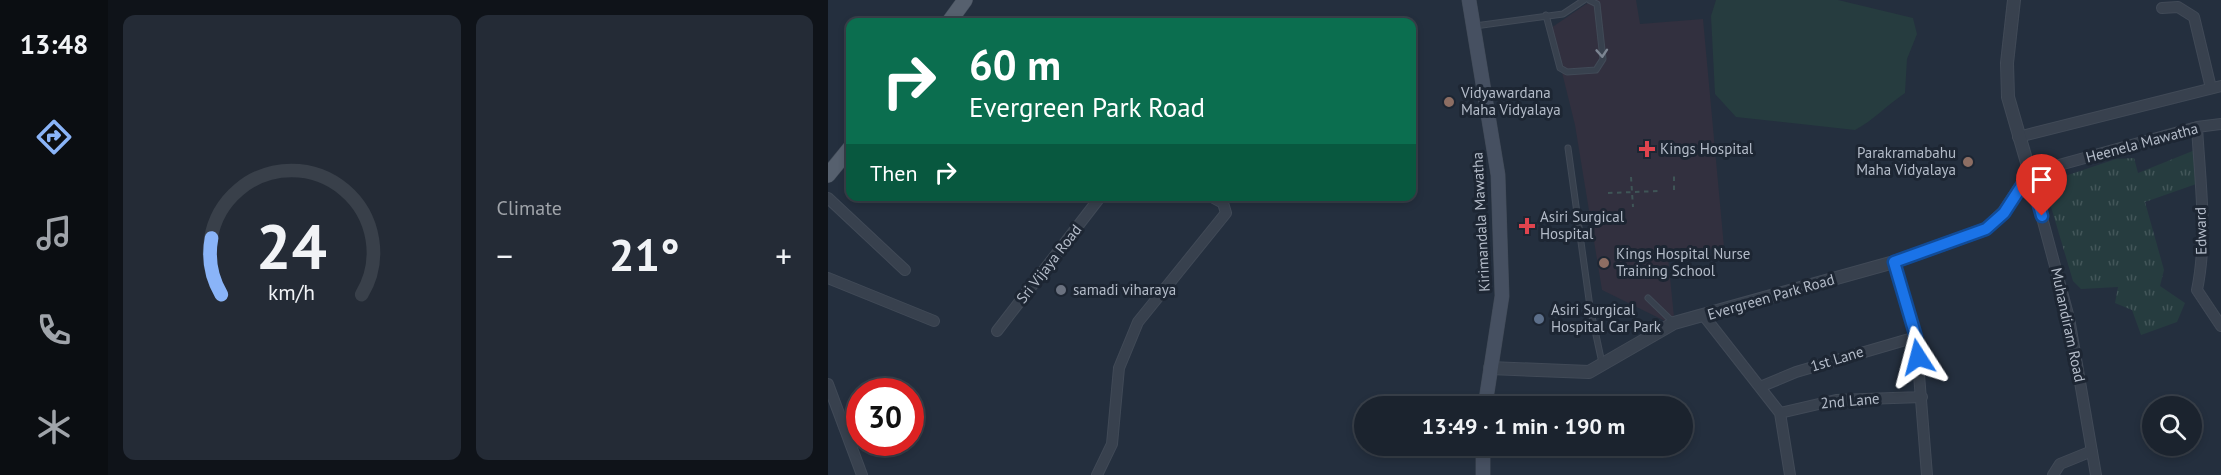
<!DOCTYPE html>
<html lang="en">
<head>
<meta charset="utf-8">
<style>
  body { margin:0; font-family:"PT Sans",sans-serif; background:#242b36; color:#f1f3f6; height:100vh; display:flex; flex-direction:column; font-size:22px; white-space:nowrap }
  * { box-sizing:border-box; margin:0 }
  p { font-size:20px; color:#a0a4aa }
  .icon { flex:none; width:33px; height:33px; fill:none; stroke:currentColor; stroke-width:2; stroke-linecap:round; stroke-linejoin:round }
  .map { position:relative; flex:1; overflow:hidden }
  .panel { display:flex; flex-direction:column; gap:15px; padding:15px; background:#0f1319; width:720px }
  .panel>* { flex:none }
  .banner { position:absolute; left:18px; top:18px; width:570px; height:183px; border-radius:12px; box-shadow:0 3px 9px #0003,0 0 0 2px #39404a; background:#0b6e4f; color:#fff; overflow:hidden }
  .tools { position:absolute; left:1314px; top:396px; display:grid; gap:12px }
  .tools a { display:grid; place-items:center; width:60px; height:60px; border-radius:50%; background:#1b232e; box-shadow:0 3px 9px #0003,0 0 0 2px #39404a; font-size:30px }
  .speed { position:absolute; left:18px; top:378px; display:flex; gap:12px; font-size:30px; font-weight:700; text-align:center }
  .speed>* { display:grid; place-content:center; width:78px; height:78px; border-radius:50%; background:#1b232e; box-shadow:0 3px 9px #0003,0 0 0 2px #39404a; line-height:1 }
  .speed .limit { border:9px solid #d22; background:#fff; color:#111 }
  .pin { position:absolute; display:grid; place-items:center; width:51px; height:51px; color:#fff; margin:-62px -26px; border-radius:50% 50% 50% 0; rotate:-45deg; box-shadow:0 0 6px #0007 }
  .pin .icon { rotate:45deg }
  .me { position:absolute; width:66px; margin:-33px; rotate:351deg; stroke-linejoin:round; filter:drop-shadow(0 0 4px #0008) }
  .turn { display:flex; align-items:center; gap:21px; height:126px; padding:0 24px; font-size:27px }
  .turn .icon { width:78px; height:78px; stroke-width:2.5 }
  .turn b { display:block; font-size:42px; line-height:51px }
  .then { display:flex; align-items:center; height:57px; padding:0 24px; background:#0003; gap:12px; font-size:22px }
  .big { font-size:45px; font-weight:600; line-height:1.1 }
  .panel .card { flex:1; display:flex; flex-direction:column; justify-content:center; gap:9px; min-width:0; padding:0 21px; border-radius:12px; background:#242b36 }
  .panel .dial { align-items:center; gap:0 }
  .dial svg { height:156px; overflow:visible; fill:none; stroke:#39404a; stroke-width:7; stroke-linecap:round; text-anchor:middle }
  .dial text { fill:#f1f3f6; stroke:none }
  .heat { display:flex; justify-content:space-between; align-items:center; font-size:33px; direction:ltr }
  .panel .tiles { flex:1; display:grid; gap:15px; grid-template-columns:repeat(2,1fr) }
  .trip { position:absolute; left:526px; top:396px; width:339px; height:60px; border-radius:30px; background:#1b232e; box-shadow:0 3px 9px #0003,0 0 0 2px #39404a; font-weight:600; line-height:60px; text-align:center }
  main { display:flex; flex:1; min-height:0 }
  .tabs { display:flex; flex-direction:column; width:108px; justify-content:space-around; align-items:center; background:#0b0e12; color:#a0a4aa }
  .tabs .icon { width:42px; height:42px }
  .tabs .selected { color:#8ab4f8 }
  .tabs b { font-size:27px; color:#f1f3f6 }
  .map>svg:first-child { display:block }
  .medical { fill:#32303f }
  .grass { fill:url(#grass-tufts) }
  .park { fill:#263c3f }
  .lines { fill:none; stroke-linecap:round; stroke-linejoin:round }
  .service-casing { stroke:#414a57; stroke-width:7 }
  .minor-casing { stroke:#414a57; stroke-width:12 }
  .tertiary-casing { stroke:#414a57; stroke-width:14 }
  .secondary-casing { stroke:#414a57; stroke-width:15 }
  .primary-casing { stroke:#414a57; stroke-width:16 }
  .path { stroke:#3f5557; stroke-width:2; stroke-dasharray:4.5 4.5; stroke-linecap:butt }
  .service { stroke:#38414e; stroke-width:5 }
  .minor { stroke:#38414e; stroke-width:10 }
  .tertiary { stroke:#38414e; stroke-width:12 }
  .secondary { stroke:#465061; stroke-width:14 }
  .primary { stroke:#56606e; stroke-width:15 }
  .oneway { stroke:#7c8592 }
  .route-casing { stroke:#114b97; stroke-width:15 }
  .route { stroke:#1a73e8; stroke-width:10 }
  .education-dot { fill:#8d6e63; stroke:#1d2633; stroke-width:2 }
  .health-dot { fill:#e0444e; stroke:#1d2633; stroke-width:2 }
  .worship-dot { fill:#6b7280; stroke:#1d2633; stroke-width:2 }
  .service-dot { fill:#5c6f8a; stroke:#1d2633; stroke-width:2 }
  .labels { text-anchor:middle; stroke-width:6; stroke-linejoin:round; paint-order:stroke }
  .poi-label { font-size:15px; fill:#b4bcc9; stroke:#1d2633; text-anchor:start }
  .street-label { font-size:15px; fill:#b4bcc9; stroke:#1d2633 }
</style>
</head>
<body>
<main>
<nav class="tabs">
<b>13:48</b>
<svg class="icon selected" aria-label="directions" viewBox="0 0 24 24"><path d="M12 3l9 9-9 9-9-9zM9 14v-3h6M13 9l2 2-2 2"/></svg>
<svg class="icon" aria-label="music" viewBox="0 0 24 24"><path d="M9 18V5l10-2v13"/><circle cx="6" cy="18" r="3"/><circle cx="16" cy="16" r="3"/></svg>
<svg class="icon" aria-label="phone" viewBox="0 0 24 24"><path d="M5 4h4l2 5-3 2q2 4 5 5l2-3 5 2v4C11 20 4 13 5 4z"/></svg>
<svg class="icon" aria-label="climate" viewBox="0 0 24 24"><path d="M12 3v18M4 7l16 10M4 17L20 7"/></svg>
</nav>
<section class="panel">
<div class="tiles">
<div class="card dial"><svg viewBox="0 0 100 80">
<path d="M14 69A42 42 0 1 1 86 69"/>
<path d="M14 69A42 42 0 0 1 9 40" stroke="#8ab4f8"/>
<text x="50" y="56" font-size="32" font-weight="700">24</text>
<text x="50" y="72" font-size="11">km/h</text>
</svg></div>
<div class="card"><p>Climate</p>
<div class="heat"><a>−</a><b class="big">21°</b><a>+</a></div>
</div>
</div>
</section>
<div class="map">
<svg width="1393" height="475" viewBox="0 0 1393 475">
  <defs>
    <pattern id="grass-tufts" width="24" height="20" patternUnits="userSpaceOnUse" patternTransform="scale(1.5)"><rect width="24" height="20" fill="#263c3f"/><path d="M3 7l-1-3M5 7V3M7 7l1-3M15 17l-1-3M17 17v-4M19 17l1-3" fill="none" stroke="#435659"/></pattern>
  </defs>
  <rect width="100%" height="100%" fill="#242f3e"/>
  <path class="medical" d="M764,0H808L812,24L875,19L896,247L840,257L846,317L837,321L774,290L747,125L723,28Z"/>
  <path class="grass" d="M1367,150L1371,183L1317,202L1336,270L1332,286L1357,303L1349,322L1313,335L1304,310L1287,303L1290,287L1253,289L1245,281L1216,183L1288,159L1306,158L1310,173Z"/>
  <path class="park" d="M888,0H1010L1085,18L1089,34L1079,59L1077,93C1059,105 1046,120 1027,130L908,117L887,94L883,16Z"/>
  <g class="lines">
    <defs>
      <path id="service" d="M718,15L732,68L739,72L768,70L775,59L769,4L761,0
        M647,26L735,14L756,0
        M740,148L762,307L774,363
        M820,298L846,323"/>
      <path id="minor" d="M1334,8L1350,7L1366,17L1383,88
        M1369,127C1372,181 1380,237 1369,290L1393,326
        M1190,137L1393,86
        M0,198L77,270
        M1066,262L1088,337L1099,475
        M0,278L106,321
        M876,316L952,413L962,475
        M169,331L273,196
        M0,384L34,475
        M932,387L968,372L1088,337
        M952,413L1008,400L1094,397
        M269,475L284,444L291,368L310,322L398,213L395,203L382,196
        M1225,475L1232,464L1264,451
        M1268,475L1241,318L1202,173L1369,127L1393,124"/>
      <path id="tertiary" d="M662,368L761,372L846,323L1066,262L1158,229L1176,212L1202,173L1180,97L1179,63L1186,0"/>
      <path id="secondary" d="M641,0L670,175L674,296L657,406
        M655,446V475"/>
      <path id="primary" d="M121,22L137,0
        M0,175L22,148"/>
    </defs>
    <use href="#service" class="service-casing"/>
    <use href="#minor" class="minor-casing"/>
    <use href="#tertiary" class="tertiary-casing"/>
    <use href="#secondary" class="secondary-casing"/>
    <use href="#primary" class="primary-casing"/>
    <path class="path" d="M803,177L805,207
      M846,190V175
      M780,193L832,191"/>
    <use href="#service" class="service"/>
    <use href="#minor" class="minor"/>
    <use href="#tertiary" class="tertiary"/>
    <use href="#secondary" class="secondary"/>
    <use href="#primary" class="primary"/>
  </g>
  <defs><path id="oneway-chevron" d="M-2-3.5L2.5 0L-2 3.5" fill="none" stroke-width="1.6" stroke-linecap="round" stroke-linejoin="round" transform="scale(1.5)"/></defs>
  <use class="oneway" href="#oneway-chevron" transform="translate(774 53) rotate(86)"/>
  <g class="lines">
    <defs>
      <path id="route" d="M1090,357L1088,337L1066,262L1158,229L1176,213L1202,173L1214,216"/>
    </defs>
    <use href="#route" class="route-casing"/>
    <use href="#route" class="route"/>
  </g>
  <g class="education-dot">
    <circle cx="621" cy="102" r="6"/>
    <circle cx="1140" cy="162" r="6"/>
    <circle cx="776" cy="263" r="6"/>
  </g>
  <g class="health-dot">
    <path d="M816 140h6v6h6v6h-6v6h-6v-6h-6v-6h6z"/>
    <path d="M696 217h6v6h6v6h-6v6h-6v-6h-6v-6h6z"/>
  </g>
  <circle class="worship-dot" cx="233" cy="290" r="6"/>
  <circle class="service-dot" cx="711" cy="319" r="6"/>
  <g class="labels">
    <g class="poi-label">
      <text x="633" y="98">Vidyawardana<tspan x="633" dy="17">Maha Vidyalaya</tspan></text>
      <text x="832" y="154">Kings Hospital</text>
      <text x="1128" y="158" text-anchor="end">Parakramabahu<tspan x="1128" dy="17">Maha Vidyalaya</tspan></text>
      <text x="712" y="222">Asiri Surgical<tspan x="712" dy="17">Hospital</tspan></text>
      <text x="788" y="259">Kings Hospital Nurse<tspan x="788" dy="17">Training School</tspan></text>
      <text x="245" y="295">samadi viharaya</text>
      <text x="723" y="315">Asiri Surgical<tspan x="723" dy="17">Hospital Car Park</tspan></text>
    </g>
    <g class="street-label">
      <text transform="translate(1314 143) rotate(-15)" y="5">Heenela Mawatha</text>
      <text transform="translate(653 222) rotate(-93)" y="5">Kirimandala Mawatha</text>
      <text transform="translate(1373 231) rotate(-91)" y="5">Edward</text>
      <text transform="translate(221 264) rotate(-52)" y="5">Sri Vijaya Road</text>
      <text transform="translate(943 297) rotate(-16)" y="5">Evergreen Park Road</text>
      <text transform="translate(1240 325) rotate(78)" y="5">Muhandiram Road</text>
      <text transform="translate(1009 359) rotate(-17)" y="5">1st Lane</text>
      <text transform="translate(1022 401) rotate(-5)" y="5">2nd Lane</text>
    </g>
  </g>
</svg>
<div class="tools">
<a><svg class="icon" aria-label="search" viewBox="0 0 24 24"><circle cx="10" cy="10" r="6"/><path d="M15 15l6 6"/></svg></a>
</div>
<div class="speed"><div class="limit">30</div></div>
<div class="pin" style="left:1214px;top:216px;background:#d93025"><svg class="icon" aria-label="arrive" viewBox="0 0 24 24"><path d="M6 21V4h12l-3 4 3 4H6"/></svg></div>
<svg class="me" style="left:1090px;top:357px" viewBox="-20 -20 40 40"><path d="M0-17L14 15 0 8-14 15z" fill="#1a73e8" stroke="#fff" stroke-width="4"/></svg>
<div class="trip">13:49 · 1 min · 190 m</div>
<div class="banner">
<div class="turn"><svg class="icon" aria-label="right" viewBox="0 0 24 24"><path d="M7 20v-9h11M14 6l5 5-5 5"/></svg><div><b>60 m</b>Evergreen Park Road</div></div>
<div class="then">Then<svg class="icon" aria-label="right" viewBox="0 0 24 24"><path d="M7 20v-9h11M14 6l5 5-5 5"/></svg></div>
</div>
</div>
</main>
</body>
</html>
